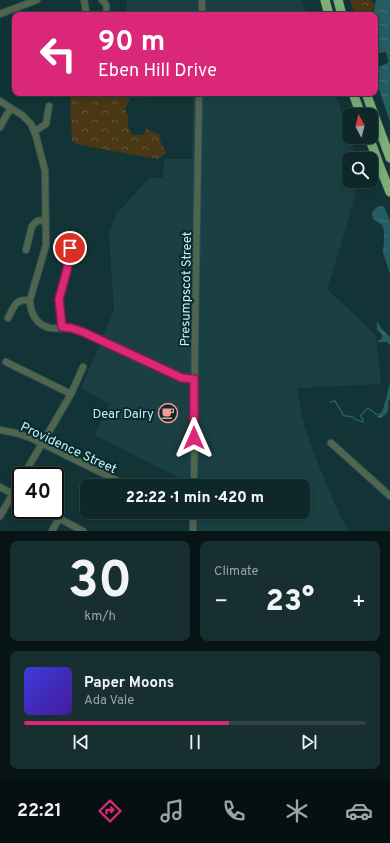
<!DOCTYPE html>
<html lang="en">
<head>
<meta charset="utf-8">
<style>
  body { margin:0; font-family:Overpass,sans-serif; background:#172f30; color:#f1f3f6; height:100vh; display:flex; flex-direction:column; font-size:15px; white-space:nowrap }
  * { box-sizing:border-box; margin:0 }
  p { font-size:13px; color:#9ba5a8 }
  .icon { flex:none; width:22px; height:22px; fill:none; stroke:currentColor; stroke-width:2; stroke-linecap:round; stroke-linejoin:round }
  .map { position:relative; height:531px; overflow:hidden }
  .sheet { display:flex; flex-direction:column; gap:10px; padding:10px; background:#081516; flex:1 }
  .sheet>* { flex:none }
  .hud { position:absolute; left:12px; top:12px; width:366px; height:84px; border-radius:8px; box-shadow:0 2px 10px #0003,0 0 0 1px #2e4445; background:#db2777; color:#fff; overflow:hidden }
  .needle { width:26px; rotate:353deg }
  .tools { position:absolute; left:342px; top:108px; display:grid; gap:8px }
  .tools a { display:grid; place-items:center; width:36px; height:36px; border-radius:8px; background:#0e2728; box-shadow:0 2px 10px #0003,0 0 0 1px #2e4445; font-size:20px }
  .speed { position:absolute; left:12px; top:467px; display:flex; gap:8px; font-size:20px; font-weight:700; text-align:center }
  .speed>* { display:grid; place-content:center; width:52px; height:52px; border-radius:50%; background:#0e2728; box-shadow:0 2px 10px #0003,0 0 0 1px #2e4445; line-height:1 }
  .speed .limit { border:2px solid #111; border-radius:6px; background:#fff; color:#111 }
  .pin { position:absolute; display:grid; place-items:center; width:34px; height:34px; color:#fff; margin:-17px; border:2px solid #fff; border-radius:50%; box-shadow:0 1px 4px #0007 }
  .me { position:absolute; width:44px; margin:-22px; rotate:0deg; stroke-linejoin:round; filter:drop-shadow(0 0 3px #0008) }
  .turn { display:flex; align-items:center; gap:14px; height:84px; padding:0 20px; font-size:18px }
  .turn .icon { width:52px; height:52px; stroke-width:2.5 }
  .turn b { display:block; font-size:28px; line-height:34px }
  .big { font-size:30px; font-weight:800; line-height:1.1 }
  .sheet .widget { flex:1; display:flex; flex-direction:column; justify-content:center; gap:6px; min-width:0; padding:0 14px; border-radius:8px; background:#172f30 }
  .sheet .dial { align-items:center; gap:0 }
  .dial b { font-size:52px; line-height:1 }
  .song { display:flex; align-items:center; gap:12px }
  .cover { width:48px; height:48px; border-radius:6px; background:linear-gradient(135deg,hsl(240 70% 55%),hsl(260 70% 35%)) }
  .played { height:4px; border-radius:2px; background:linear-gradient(90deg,#db2777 60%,#2e4445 60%) }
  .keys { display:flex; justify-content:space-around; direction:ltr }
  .heat { display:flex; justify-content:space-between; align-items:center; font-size:22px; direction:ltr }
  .sheet .tiles { flex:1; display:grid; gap:10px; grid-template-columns:1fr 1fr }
  .widget:last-child { grid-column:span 2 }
  .trip { position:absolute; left:80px; top:479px; width:230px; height:40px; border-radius:8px; background:#0e2728; box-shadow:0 2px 10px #0003,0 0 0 1px #2e4445; font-weight:800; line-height:40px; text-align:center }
  .tabs { display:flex; height:64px; justify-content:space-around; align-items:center; background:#061010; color:#9ba5a8 }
  .tabs .icon { width:28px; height:28px }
  .tabs .on { color:#db2777 }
  .tabs b { font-size:18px; color:#f1f3f6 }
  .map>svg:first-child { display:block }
  .built { fill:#1a4043 }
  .forest { fill:url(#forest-crowns) }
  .water { fill:url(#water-ripples) }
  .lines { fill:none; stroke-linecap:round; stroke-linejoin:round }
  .stream { stroke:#245e62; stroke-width:1.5 }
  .minor-casing { stroke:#2f5355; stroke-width:8 }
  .highway-casing { stroke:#2f5355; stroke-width:10 }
  .minor { stroke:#51654e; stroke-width:6 }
  .highway { stroke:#7eaf77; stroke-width:9 }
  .route-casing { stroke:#8e194d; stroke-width:10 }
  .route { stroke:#db2777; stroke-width:7 }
  .labels { text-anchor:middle; stroke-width:4; stroke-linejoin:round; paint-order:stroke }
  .street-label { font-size:13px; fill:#c4f3f6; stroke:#082a2c }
  .poi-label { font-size:13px; fill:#c4f3f6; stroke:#082a2c; text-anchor:end }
</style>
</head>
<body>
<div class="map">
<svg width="390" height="531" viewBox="0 0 390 531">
  <defs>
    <pattern id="forest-crowns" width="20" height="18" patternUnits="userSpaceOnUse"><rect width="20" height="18" fill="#4a3815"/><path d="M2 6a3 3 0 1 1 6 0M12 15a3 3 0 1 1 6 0" fill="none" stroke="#625538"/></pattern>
    <pattern id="water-ripples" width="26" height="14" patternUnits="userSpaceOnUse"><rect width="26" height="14" fill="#245e62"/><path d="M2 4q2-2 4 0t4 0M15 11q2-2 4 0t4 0" fill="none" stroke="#427679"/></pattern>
  </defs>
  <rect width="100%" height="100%" fill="#133436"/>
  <path class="built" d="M127,0H301L308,15H125Z
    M74,93H335L357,159H349V181H359L334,268L327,289L376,335L381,384L297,388L302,418L313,451L335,505L348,531H195V512H303V486H195L95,435L110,404L81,388L114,311L109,234L116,214L150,178H163L164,159H192L193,96L131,98Z"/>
  <path class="forest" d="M350,0H370L375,6L370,15H355Z
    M82,94L131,98L125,109L128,117V126L132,135H143L146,129L159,134L161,143L166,153L158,159L79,145L72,141L70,96Z"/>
  <path class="water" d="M376,0H390V122L375,77V69L389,62L386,52L375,53V15H373Z
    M380,206L384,207L390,220V275L387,264L383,253L384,240V230L382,225L373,219L372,212L376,208Z
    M377,321L381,328L390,337V345L387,342H377L382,338V334L377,330Z
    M390,383V400L388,401C389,410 389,412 381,418L377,417C380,413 383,411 384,406C387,398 387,391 390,383Z"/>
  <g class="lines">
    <path class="stream" d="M330,402L335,401L344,416H347L353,417L354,419L363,422V419L361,417V415L368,408L376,414L380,415"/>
    <defs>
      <path id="minor" d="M84,0L86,11L88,15
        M102,0C107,4 108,10 104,15
        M0,14L37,0
        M202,15V0
        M0,101L22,115L31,124L36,136L45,171L46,245L30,300C30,313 37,326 51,328C61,329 67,327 77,329L182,378L194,379
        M0,127L7,114L12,109
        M35,131L46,124L49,106
        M26,250L32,226L37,221L46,220
        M8,318C15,306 14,299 30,300
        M62,327L59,299L67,270L69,248
        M6,362L71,394
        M0,430L16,433L31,438L128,486
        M331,443L390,496
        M23,476L71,394L83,367
        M194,486L195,332L199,93
        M0,487L13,494
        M43,510L83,531
        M180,512L193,518
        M0,516L21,480
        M52,531L59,518
        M193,531V512"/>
      <path id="highway" d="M325,0L329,15
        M338,0L342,15
        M353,93L361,115
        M366,93L390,158
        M369,137L380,167L390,192"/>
    </defs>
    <use href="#minor" class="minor-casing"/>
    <use href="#highway" class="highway-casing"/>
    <use href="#minor" class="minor"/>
    <use href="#highway" class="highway"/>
  </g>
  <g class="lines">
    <defs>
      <path id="route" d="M70,248L67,270L59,299L62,327L71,328L83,332L182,378L194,379V438"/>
    </defs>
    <use href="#route" class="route-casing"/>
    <use href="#route" class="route"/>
  </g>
  <defs>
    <symbol id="cafe-ring" viewBox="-11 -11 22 22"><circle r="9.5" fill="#082a2c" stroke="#f59b99" stroke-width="1.5"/><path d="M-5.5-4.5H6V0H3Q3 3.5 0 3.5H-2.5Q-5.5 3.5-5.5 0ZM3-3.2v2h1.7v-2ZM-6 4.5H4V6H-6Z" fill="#f59b99"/></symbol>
  </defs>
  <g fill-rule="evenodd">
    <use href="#cafe-ring" x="157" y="402" width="22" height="22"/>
  </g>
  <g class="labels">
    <g class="street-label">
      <text transform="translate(185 289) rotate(-89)" y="5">Presumpscot Street</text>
      <text transform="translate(69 447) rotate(25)" y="5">Providence Street</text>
    </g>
    <g class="poi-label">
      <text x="154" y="418">Dear Dairy</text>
    </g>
  </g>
</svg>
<div class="tools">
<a><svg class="needle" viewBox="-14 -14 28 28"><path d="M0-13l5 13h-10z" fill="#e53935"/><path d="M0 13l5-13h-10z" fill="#9ba5a8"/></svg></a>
<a><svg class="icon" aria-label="search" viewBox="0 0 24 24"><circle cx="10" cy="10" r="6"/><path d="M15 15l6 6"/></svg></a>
</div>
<div class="speed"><div class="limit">40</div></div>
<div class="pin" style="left:70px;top:248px;background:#d93025"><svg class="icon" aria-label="arrive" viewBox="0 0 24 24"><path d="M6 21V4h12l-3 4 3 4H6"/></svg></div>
<svg class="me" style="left:194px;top:438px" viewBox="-20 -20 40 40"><path d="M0-17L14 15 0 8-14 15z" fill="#db2777" stroke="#fff" stroke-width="4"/></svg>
<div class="trip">22:22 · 1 min · 420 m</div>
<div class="hud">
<div class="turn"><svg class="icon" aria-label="left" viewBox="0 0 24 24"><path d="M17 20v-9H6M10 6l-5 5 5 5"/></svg><div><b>90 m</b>Eben Hill Drive</div></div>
</div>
</div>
<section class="sheet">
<div class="tiles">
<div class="widget dial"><b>30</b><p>km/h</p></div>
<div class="widget"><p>Climate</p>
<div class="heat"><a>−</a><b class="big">23°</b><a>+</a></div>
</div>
<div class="widget">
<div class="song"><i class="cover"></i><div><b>Paper Moons</b><p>Ada Vale</p></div></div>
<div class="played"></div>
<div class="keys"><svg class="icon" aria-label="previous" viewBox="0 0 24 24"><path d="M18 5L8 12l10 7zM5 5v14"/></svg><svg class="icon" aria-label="pause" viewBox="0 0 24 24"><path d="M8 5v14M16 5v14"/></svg><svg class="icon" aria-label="next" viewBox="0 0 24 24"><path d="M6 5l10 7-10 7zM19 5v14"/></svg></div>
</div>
</div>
</section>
<nav class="tabs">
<b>22:21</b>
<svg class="icon on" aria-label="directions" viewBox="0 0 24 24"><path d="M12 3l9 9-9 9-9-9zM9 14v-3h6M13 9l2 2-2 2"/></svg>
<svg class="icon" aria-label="music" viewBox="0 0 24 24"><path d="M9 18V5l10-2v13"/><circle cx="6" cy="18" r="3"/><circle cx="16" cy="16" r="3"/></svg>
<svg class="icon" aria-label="phone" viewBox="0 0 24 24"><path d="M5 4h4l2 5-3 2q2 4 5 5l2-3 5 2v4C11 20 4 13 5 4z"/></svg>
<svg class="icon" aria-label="climate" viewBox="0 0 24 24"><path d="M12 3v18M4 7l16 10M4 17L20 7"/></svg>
<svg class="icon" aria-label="car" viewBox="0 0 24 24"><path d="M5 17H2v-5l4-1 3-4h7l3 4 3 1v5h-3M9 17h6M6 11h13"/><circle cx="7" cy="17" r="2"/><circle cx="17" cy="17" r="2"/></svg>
</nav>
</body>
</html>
